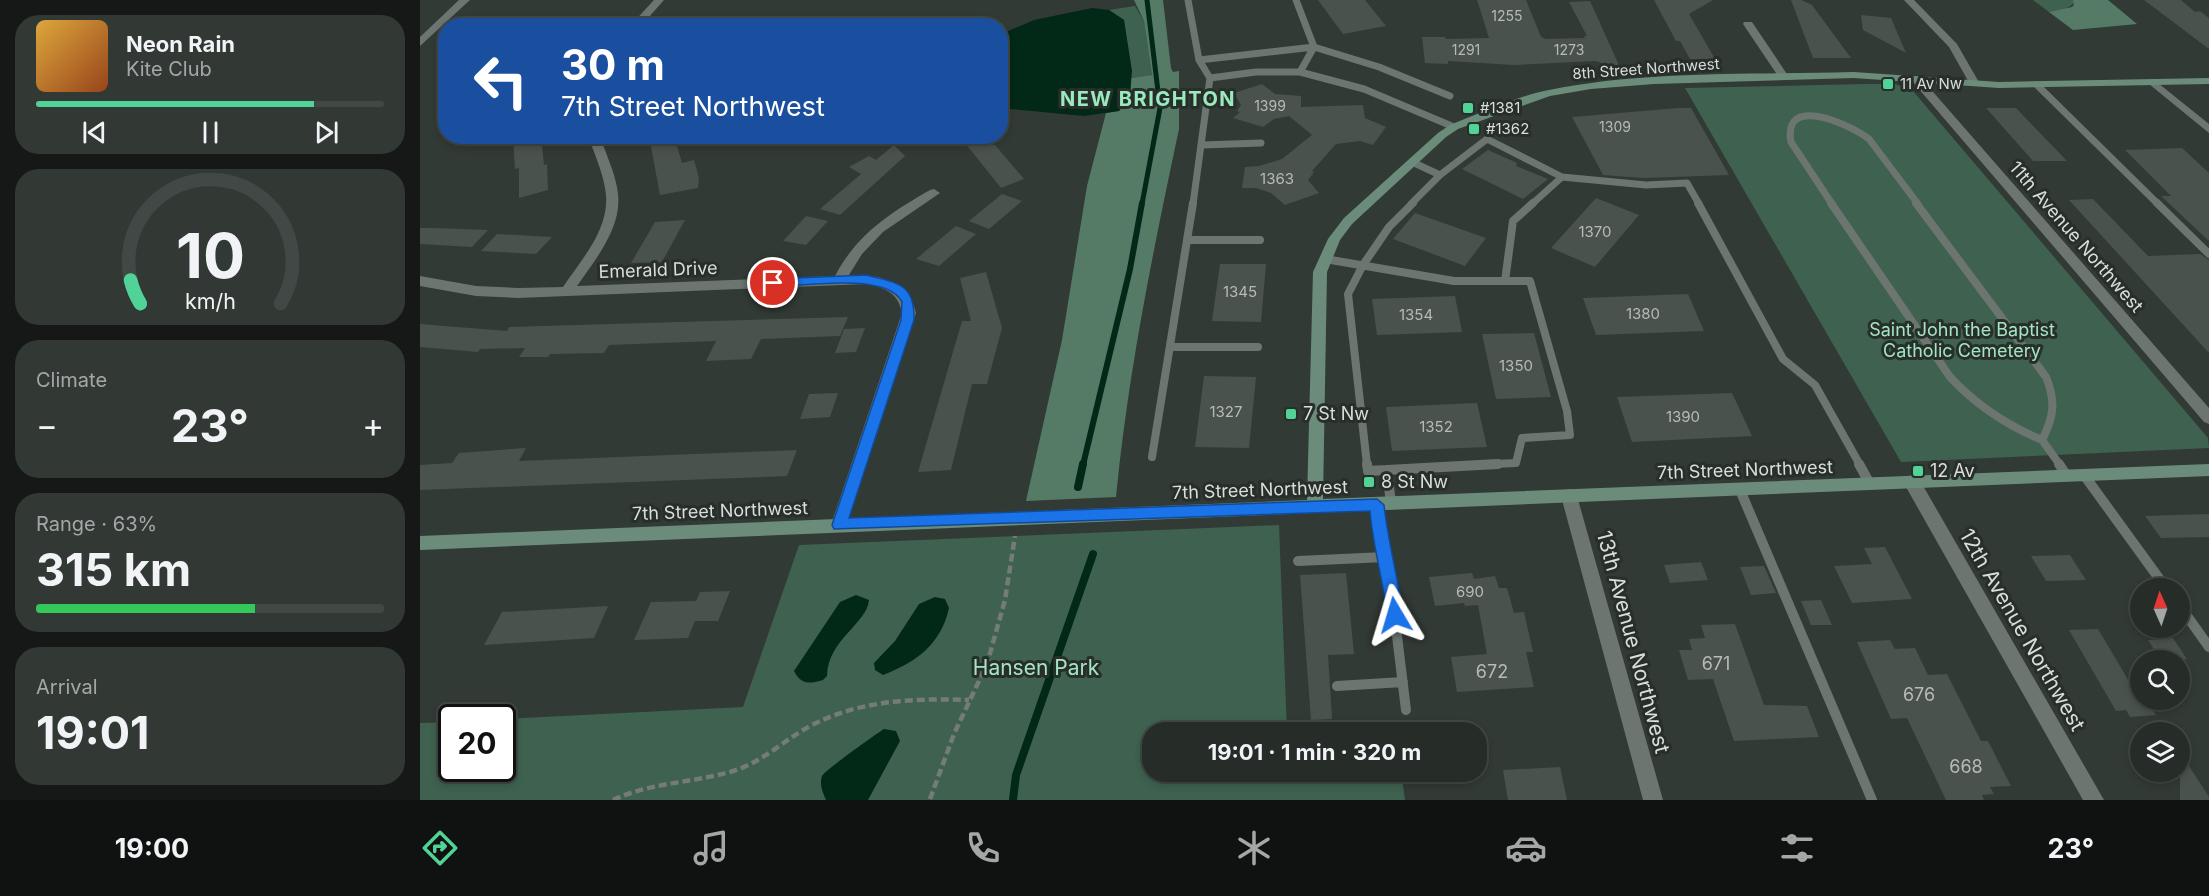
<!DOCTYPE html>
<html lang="en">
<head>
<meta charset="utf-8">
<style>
  body { margin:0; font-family:Inter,sans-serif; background:#323834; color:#f1f3f6; height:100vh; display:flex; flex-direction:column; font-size:22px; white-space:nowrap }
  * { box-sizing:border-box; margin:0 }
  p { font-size:20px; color:#a4a7a8 }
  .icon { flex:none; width:33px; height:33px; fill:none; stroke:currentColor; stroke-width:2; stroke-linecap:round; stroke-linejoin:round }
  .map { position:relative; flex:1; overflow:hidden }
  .details { display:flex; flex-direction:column; gap:15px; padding:15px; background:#151816; width:420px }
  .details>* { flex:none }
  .top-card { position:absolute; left:18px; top:18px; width:570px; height:126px; border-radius:24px; box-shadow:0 3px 9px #0003,0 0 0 2px #424845; background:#1a4fa0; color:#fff; overflow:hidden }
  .needle { width:39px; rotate:357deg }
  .tools { position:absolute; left:1710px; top:578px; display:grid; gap:12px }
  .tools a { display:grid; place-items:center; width:60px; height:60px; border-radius:50%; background:#262c28; box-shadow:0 3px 9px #0003,0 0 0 2px #424845; font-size:30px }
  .speed { position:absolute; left:18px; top:704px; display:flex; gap:12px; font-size:30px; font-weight:700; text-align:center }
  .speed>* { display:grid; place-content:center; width:78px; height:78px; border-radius:50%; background:#262c28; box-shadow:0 3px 9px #0003,0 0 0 2px #424845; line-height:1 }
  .speed .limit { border:3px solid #111; border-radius:9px; background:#fff; color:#111 }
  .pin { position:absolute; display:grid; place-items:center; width:51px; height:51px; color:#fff; margin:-26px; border:3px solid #fff; border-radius:50%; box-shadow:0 2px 6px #0007 }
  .me { position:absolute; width:66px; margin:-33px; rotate:353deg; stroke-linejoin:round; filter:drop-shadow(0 0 4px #0008) }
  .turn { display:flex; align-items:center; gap:21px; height:126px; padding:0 24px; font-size:27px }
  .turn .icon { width:78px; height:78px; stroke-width:2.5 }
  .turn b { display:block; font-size:42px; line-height:51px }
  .big { font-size:45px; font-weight:700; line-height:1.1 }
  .details .widget { flex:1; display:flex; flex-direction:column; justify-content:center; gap:9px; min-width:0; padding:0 21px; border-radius:24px; background:#323834 }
  .details .dial { align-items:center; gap:0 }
  .dial svg { height:156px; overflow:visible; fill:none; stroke:#424845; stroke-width:7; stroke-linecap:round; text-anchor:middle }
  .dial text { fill:#f1f3f6; stroke:none }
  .song { display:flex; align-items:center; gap:18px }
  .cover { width:72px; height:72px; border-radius:9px; background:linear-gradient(135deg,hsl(40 70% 55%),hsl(20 70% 35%)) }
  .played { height:6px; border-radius:3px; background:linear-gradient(90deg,#51d397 80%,#424845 80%) }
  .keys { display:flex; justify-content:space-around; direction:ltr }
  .heat { display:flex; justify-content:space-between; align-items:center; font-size:33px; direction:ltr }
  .charge { height:9px; border-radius:4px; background:linear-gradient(90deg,#34c759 63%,#424845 0) }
  .trip { position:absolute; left:722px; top:722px; width:345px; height:60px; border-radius:24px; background:#262c28; box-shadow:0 3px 9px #0003,0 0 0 2px #424845; font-weight:700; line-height:60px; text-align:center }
  .menu { display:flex; height:96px; justify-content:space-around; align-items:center; background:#0f1210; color:#a4a7a8 }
  .menu .icon { width:42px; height:42px }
  .menu .current { color:#51d397 }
  .menu b { font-size:27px; color:#f1f3f6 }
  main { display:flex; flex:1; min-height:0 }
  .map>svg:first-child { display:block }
  .green { fill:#3e624f }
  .forest { fill:#557b66 }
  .water { fill:#022817 }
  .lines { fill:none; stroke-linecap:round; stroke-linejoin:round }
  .stream-far2 { stroke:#022817; stroke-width:5 }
  .stream-far1 { stroke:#022817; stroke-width:6 }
  .stream { stroke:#022817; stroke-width:8 }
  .building { fill:#49524d }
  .path { stroke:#757c78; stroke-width:4.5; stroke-dasharray:8 4; stroke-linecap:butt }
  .lane-far2 { stroke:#6c7570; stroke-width:7 }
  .lane-far1 { stroke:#6c7570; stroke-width:8 }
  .lane { stroke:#6c7570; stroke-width:10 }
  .street { fill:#6c7570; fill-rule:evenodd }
  .secondary { fill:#6c8c7b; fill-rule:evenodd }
  .route { fill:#1a73e8; stroke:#114b97; stroke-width:1.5 }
  .poi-dot { fill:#51d397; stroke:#282f2b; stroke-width:2 }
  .labels { text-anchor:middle; stroke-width:6; stroke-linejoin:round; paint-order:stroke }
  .far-number-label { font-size:14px; fill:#b5bbb8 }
  .far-street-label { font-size:15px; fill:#d9dedb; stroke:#282f2b }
  .far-poi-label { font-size:15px; fill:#d9dedb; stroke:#282f2b; text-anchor:start }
  .number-label { font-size:15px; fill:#b5bbb8 }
  .street-label { font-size:18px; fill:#d9dedb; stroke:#282f2b }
  .park-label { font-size:18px; fill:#a3e5c1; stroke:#282f2b }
  .poi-label { font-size:18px; fill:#d9dedb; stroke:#282f2b; text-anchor:start }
  .near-number-label { font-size:18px; fill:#b5bbb8 }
  .far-district-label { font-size:20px; font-weight:bold; letter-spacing:1.5px; fill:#99eabe; stroke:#282f2b }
  .near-street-label { font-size:21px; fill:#d9dedb; stroke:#282f2b }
  .near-park-label { font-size:21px; fill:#a3e5c1; stroke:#282f2b }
</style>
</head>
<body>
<main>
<section class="details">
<div class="widget">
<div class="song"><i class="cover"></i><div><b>Neon Rain</b><p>Kite Club</p></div></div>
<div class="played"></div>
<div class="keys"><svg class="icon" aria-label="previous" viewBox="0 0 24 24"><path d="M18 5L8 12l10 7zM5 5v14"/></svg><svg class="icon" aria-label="pause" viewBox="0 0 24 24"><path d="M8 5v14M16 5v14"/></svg><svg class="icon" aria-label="next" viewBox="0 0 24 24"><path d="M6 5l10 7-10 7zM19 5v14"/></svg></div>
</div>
<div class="widget dial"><svg viewBox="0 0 100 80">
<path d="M14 69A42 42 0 1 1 86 69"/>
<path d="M14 69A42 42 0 0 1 9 57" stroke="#51d397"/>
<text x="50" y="56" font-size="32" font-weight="700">10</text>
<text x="50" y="72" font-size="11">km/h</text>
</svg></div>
<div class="widget"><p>Climate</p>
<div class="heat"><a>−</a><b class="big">23°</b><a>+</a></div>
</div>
<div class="widget"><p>Range · 63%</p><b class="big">315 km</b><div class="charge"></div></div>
<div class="widget"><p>Arrival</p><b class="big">19:01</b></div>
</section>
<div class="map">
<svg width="1789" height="800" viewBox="0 0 1789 800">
  <rect width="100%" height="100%" fill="#323a35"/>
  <path class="green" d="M1613,0H1653L1655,3L1645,9L1629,12Z
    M715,6L724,21L732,75L711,78L704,20L689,10Z
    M1445,84H1475L1493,91L1788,438L1789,448L1481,462L1265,88Z
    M859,525L867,732H732V771H981L985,800H0V723L31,722L32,768H82L83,719L323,707L379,545Z"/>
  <path class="forest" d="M714,0H743L751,68L753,72L759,71V129C733,251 708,373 696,497L606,501L642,340L667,186L686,113L699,111L710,95L711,78L732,75L724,21Z
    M1653,0H1688L1717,24L1653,30L1629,12L1652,7L1654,5Z"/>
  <path class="water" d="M672,8L689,10L704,20L712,71L710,95L699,111L664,116L581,108V34L614,20Z
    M436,595L449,600C447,624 408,639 407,676L403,680C390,684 381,685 374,671L420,602Z
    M515,597L525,599L529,608C521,644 497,662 463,675L455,670L454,663L475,641L499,604Z
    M464,729L476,731L480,741L448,800H406C403,793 399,784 402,776C404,771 456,734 464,729Z"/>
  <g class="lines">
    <path class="stream-far2" d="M722,204L740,108L727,0"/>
    <path class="stream-far1" d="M663,465L710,269L722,203"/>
    <path class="stream" d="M658,487L663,464
      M593,800L596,775L673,554"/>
  </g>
  <path class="building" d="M898,0H945L966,26L923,34Z
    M1057,0H1106L1121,37L1126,39L1165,38L1164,36H1167L1149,2L1170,1L1202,72L1190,78L1182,63L1175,61L1094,65L1028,61V64L1005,63L1002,37H1025L1026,39L1069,38Z
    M1234,0H1293L1269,14L1295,59H1270L1260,41H1256Z
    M1371,0H1381L1392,5L1431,58H1393Z
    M1724,0H1761L1775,12L1780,11L1789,18V49Z
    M1441,15L1471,18L1486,53L1443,30Z
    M842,84L855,94L881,96V107L943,105L945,118L966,127L953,145L940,141L916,144L892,171L894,172L888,180L899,193L865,205L851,193L836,188H822L825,167L839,166L862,159L892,135L869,116L854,119L843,127L813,118L820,112L817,111L821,105L814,93Z
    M1258,108H1271L1309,175L1224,178L1183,175L1152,117Z
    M1566,108H1596L1647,161H1613Z
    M93,136H121L124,165L127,164L128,190L99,198V168L95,169Z
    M229,136H254L262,163L274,160L279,178L278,188L240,195Z
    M545,143L575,145L604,179L581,188Z
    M474,145L485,156L420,215L400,209L441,174L429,167L449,156L456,160Z
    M1762,148L1789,173V241L1741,196H1751L1705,150Z
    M1068,150L1097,163L1096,166L1128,179L1103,199L1042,169Z
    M582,194L602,201L569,229L549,221Z
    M1176,198L1219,215L1175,267L1131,248Z
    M1673,199L1728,256L1780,254L1789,260V353L1649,200Z
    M995,213L1066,238L1045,266L973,239Z
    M386,216L408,221L386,245L363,241Z
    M265,220L242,262L211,263L235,222Z
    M536,226L556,234L519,266L496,259Z
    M0,228H13L68,230L52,247L0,244Z
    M77,234L132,237L116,254L61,251Z
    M800,264H846L841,322L792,321Z
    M566,272L582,328L567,384H552L531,470L498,472L542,321H551L540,278Z
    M1268,294L1284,331L1176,335L1163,298Z
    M1035,296L1042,332L957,335L952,299Z
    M428,317L420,336L341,339L331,359L286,361L296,341L189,345L184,353L130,354L128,357H99L105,348L60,349L58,352L0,347V324L87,331L89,327Z
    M445,328L436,352L415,353L424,329Z
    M1114,333L1131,397L1076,399L1062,334Z
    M784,376L836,377L829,448L775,447Z
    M418,393L410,417L380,419L389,394Z
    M1312,393L1332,436L1212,442L1197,397Z
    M1057,403L1067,447L972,451L966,407Z
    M106,448L99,461L377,450L367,476L0,490V465L32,463L39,453Z
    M1789,514V537L1741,538L1725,516Z
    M1465,547L1492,599L1432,603L1414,566L1452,564L1444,548Z
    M1650,555L1666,580L1626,581L1611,556Z
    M1281,562L1288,580L1250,583L1244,565Z
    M1344,566L1356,593L1331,595L1320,567Z
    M926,573L934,654L908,655L912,719L891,720L880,575Z
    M1052,573L1054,579L1075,576L1079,588H1087L1094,613L1104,612L1113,652H1106L1114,687L1037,692L1031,657L1067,654L1058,605L1045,606L1044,603L1015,606L1009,577Z
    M310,591L298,621H275L268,638L214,640L231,602L276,601L280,592Z
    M1401,600L1412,625H1391L1381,601Z
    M188,606L174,638L64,645L82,612Z
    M1315,624L1344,705L1387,706L1399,737L1314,741L1293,679L1268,680L1259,650H1272L1269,639L1285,638L1281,625Z
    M1678,629L1716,693H1720V699H1726L1736,715L1710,717L1706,710L1696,711L1649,630Z
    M1753,638L1767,659L1741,660L1728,640Z
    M1470,640L1475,649L1495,648L1508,675L1527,674L1561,741H1568L1591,786L1570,787L1574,794L1562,795L1564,800H1526L1487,718L1471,719L1437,642Z
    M1760,752L1789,797V800H1760Z
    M1140,767L1147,800H1088L1083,770Z"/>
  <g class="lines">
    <path class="path" d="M510,799L534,734L567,664L585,600L595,536
      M193,800C232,782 273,783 313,771C343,762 365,739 392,725C441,700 495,698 549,700"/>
    <path class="lane-far2" d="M768,0L779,60L790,78
      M876,0L894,47L880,72L944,89L1034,127
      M779,60L894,47L959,67L1030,96
      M1617,85L1738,204
      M782,145L841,143
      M1020,175L1067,139L1142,177L1226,185L1267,183L1279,204
      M773,204L790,78L836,72H880
      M991,204L1020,175L992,162
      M1112,204L1142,177
      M1412,204L1371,142C1362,93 1431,125 1449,139L1498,204"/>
    <path class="lane-far1" d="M1278,203L1363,359L1395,385L1440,465
      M1411,203L1530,377C1557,406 1586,425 1622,440
      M1496,203L1626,377C1636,401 1634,417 1622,440
      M1737,203L1789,254
      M767,240H840
      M905,259L1034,281H1110L1147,411L1150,435L1102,438L1096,463L1051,465
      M1085,281L1093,221L1113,203
      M750,347H838
      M1622,440L1640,465
      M732,457L773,203
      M947,465L928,294L943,265L969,227L993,203"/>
    <path class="lane" d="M947,464L948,471L967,470
      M1439,464L1450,484
      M1639,464L1647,476
      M1664,475L1746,588
      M1320,490L1452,800
      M971,504L967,470L1078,464
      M957,505L961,548L969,570L986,710
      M878,561L965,557
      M1760,606L1789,647
      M917,686L983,682"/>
    <path class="street" d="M39,0H50L0,46V37Z
      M234,0H244L221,26H210Z
      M1484,0H1494L1537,44L1560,84L1559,86H1551L1529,47Z
      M1324,22H1332L1369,77L1368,79H1360L1323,24Z
      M1496,76L1500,77L1789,408V424L1784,422L1492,81L1491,79Z
      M1733,79L1789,124V133L1729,84L1728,82Z
      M168,136H180C186,155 196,174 198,194C202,228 175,260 157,286L415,276C437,234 470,213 510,190L514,189L520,193L463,232L442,254L429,275C458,274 489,280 496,313L425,530L419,532L413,530L411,525L482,313C478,292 465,288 446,284L98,298L56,296L0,286V276L56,286L98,288L143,287C161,260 189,230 186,195C184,175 175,155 168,136Z
      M1492,475L1498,477L1684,800H1663L1486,487L1484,482L1486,477Z
      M1149,489L1155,491L1157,496L1243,800H1223L1141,496L1143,491Z"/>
    <path class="secondary" d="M1434,72L1579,82L1789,78V84L1579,88L1434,78L1234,84L1171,89L1130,96L1038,129L1026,137L932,224L920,240L907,272L903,499L1789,464V476L0,550V536L887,500L893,272L908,239L924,218L1018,133L1030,125C1061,113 1097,96 1129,90C1228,70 1333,75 1434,72Z"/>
  </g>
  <path class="route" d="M446,275C477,283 495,283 494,320L429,518L957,499L964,505C968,542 978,577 983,615L980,620L975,622L969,620L967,615C963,579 953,547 950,511L414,529L412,525L481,320L482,302C467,272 382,286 353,287L347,283L353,279Z"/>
  <g class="poi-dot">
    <rect x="1462" y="78" width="12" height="12" rx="3"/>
    <rect x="1042" y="102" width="12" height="12" rx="3"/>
    <rect x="1048" y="123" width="12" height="12" rx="3"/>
    <rect x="865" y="408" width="12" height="12" rx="3"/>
    <rect x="1492" y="465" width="12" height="12" rx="3"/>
    <rect x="943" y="476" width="12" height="12" rx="3"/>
  </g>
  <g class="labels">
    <g class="far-number-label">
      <text x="1087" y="21">1255</text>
      <text x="1046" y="55">1291</text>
      <text x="1149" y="55">1273</text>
      <text x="850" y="111">1399</text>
      <text x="1195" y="132">1309</text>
    </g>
    <g class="far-street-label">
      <text transform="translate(1226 69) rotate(-4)" y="5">8th Street Northwest</text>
    </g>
    <g class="far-poi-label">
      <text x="1480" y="89">11 Av Nw</text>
      <text x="1060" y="113">#1381</text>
      <text x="1066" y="134">#1362</text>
    </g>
    <g class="number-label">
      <text x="857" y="184">1363</text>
      <text x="1175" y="237">1370</text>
      <text x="820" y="297">1345</text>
      <text x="1223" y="319">1380</text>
      <text x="996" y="320">1354</text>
      <text x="1096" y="371">1350</text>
      <text x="806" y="417">1327</text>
      <text x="1263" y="422">1390</text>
      <text x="1016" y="432">1352</text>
      <text x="1050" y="597">690</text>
    </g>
    <g class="street-label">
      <text transform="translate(1656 237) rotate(49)" y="6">11th Avenue Northwest</text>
      <text transform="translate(238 270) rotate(-2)" y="6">Emerald Drive</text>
      <text transform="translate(1325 470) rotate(-2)" y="6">7th Street Northwest</text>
      <text transform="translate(840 490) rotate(-2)" y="6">7th Street Northwest</text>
      <text transform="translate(300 511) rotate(-2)" y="6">7th Street Northwest</text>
    </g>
    <g class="park-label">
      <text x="1542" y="336">Saint John the Baptist<tspan x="1542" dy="21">Catholic Cemetery</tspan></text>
    </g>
    <g class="poi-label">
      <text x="883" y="420">7 St Nw</text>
      <text x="1510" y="477">12 Av</text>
      <text x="961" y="488">8 St Nw</text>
    </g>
    <g class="near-number-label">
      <text x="1296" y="670">671</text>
      <text x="1072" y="678">672</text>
      <text x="1499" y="701">676</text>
      <text x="1546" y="773">668</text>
    </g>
    <g class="far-district-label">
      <text x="728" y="106">NEW BRIGHTON</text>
    </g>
    <g class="near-street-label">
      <text transform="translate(1602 630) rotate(60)" y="7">12th Avenue Northwest</text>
      <text transform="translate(1213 642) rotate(75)" y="7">13th Avenue Northwest</text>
    </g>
    <g class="near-park-label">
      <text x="616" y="675">Hansen Park</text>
    </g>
  </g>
</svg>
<div class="tools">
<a><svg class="needle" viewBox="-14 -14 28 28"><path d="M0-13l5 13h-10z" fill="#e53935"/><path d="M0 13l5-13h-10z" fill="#a4a7a8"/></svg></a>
<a><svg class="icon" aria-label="search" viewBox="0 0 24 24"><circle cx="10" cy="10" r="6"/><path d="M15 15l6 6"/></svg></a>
<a><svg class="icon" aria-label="layers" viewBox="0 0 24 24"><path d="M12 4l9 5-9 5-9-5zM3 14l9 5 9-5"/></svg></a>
</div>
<div class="speed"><div class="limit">20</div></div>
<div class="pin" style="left:353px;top:283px;background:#d93025"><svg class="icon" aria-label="arrive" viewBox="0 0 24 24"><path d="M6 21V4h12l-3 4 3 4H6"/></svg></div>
<svg class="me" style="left:975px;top:615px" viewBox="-20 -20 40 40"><path d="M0-17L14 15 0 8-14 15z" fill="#1a73e8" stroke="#fff" stroke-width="4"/></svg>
<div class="trip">19:01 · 1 min · 320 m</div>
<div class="top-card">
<div class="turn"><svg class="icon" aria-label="left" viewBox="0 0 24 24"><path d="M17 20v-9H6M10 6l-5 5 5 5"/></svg><div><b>30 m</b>7th Street Northwest</div></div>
</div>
</div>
</main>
<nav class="menu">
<b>19:00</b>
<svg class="icon current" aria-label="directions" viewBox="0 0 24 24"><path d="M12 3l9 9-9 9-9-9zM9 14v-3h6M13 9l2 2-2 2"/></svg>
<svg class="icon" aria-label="music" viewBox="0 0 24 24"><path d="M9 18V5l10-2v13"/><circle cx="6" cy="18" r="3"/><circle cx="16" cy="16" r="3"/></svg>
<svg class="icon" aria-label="phone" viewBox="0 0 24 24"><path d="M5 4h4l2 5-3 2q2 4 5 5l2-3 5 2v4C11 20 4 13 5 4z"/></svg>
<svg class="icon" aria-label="climate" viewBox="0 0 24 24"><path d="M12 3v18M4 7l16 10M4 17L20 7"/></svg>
<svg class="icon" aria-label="car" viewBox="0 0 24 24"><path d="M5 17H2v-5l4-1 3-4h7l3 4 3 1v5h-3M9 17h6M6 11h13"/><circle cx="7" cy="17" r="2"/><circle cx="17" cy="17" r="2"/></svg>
<svg class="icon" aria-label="filters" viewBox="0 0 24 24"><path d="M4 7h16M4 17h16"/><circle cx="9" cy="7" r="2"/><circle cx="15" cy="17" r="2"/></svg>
<b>23°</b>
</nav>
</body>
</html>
